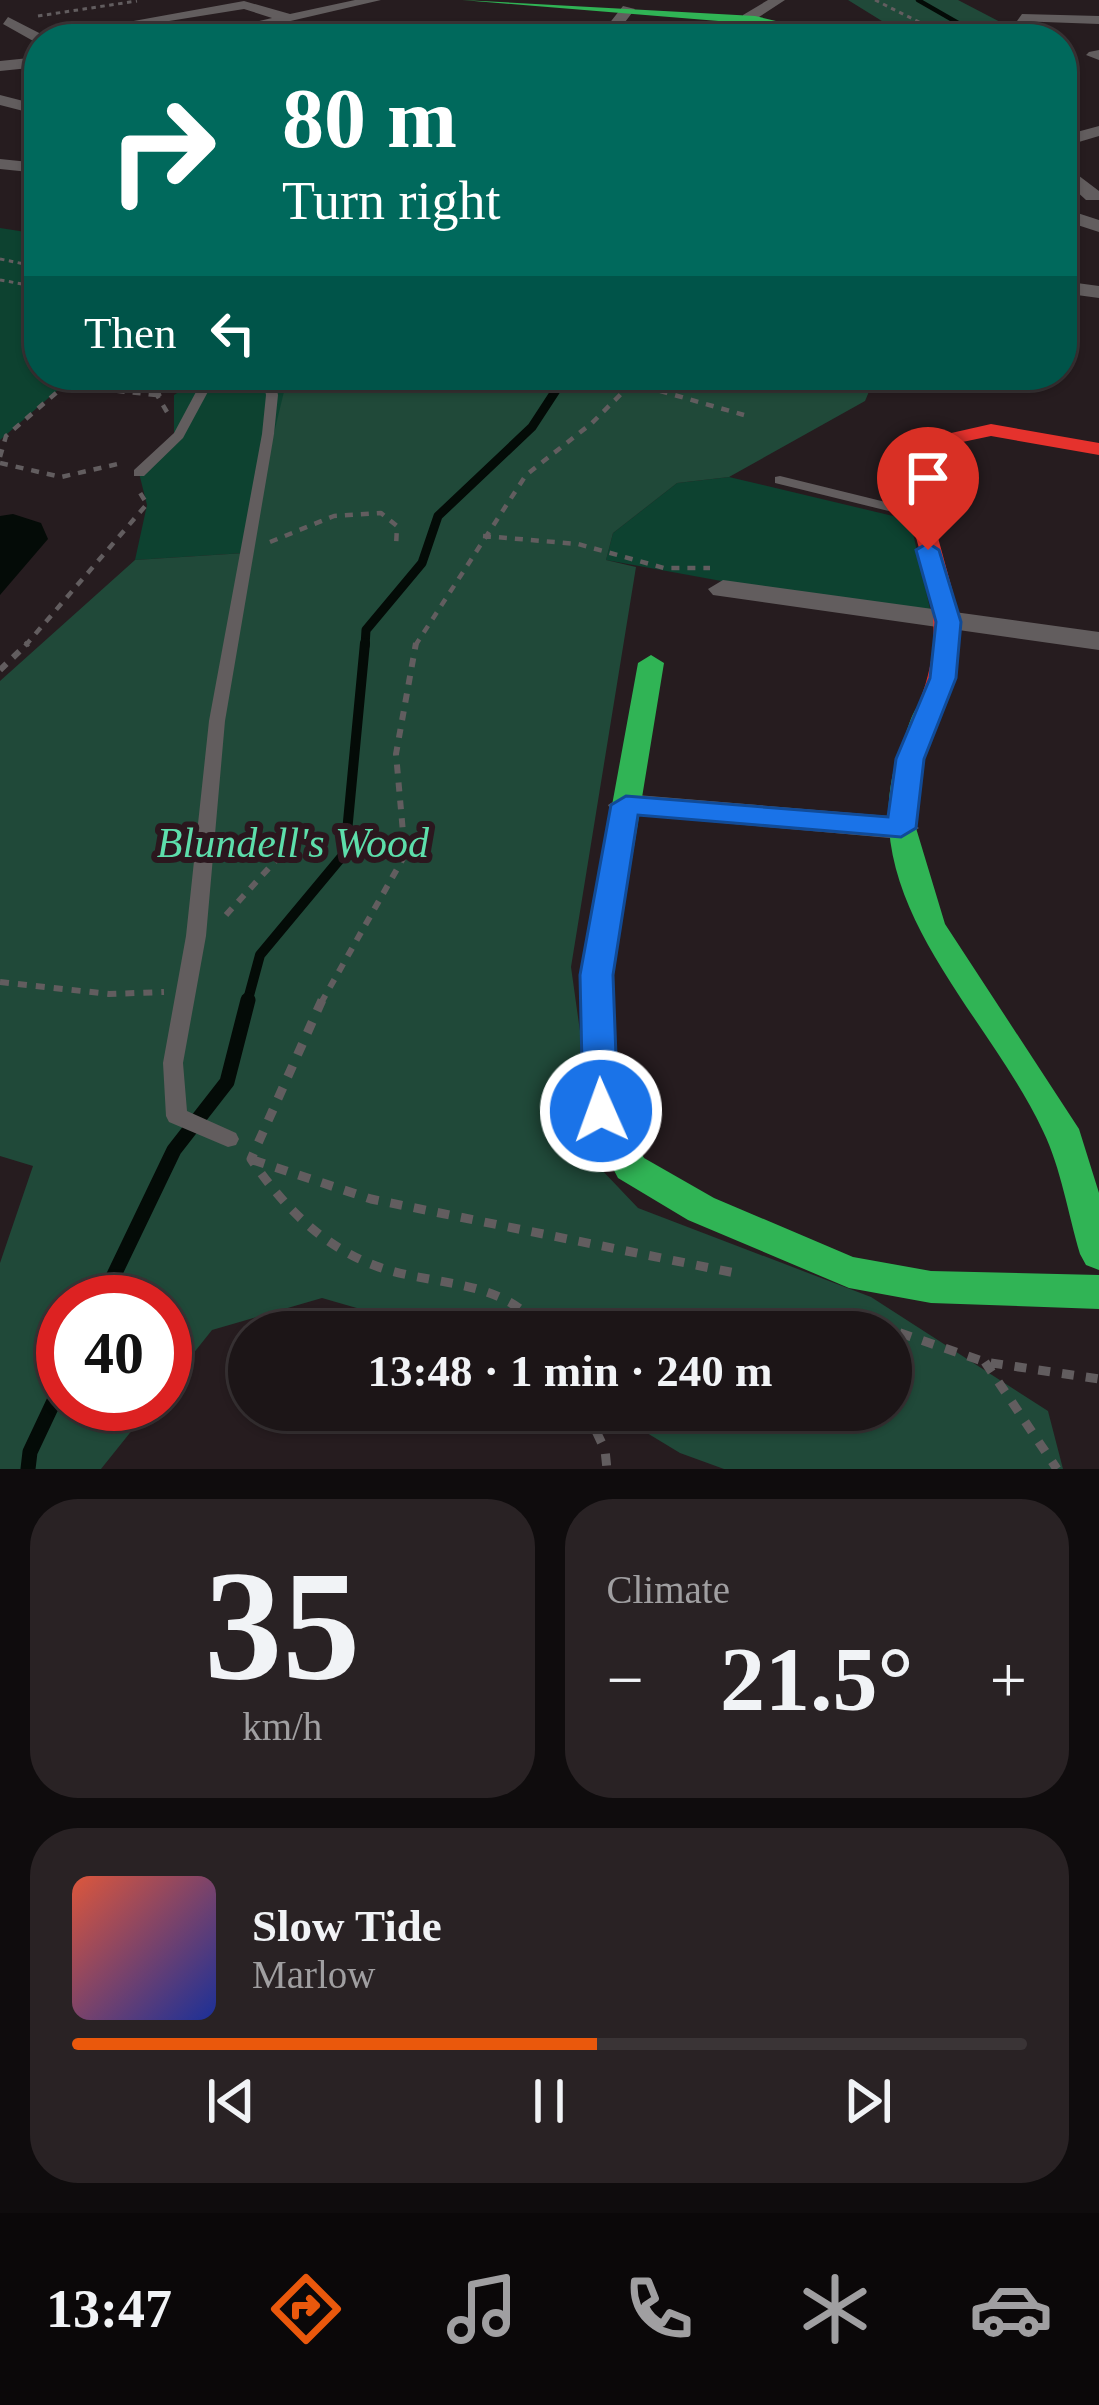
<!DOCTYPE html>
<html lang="en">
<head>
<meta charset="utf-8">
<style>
  body { margin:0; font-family:"Times New Roman",serif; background:#292224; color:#f1f3f6; height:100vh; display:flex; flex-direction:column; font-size:45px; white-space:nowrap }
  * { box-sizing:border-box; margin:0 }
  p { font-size:39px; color:#a09fa1 }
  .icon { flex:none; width:66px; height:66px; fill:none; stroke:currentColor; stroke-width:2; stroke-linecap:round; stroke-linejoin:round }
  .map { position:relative; height:1469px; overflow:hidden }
  .sheet { display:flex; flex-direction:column; gap:30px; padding:30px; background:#0f0c0d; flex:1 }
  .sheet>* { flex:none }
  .banner { position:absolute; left:24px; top:24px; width:1053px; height:366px; border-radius:48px; box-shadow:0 3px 9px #0004,0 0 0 3px #3a3436; background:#00695c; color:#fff; overflow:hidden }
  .speed { position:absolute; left:36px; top:1275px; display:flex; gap:24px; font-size:60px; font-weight:700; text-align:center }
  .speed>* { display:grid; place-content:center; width:156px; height:156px; border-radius:50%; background:#1c1517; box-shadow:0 3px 9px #0004,0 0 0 3px #3a3436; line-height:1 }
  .speed .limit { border:18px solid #d22; background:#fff; color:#111 }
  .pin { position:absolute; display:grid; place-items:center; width:102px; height:102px; color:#fff; margin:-123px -51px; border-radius:50% 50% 50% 0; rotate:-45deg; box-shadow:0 0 12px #0007 }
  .pin .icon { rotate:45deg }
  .me { position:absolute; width:132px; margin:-66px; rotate:358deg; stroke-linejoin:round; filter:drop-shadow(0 0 9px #0008) }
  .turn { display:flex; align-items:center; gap:42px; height:252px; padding:0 60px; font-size:54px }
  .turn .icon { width:156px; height:156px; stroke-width:2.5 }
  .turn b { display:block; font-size:84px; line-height:102px }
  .then { display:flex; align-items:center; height:114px; padding:0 60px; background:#0003; gap:24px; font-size:45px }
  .big { font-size:90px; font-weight:700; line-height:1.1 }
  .sheet .tile { flex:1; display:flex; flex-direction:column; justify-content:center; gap:18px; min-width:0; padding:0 42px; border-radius:48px; background:#292224 }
  .sheet .dial { align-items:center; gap:0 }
  .dial b { font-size:156px; line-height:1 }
  .song { display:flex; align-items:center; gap:36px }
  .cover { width:144px; height:144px; border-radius:18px; background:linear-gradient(135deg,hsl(10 70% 55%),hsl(230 70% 35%)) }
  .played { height:12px; border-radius:6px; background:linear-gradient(90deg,#ea580c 55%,#3a3436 55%) }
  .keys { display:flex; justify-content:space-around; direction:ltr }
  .heat { display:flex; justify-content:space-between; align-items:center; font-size:66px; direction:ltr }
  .sheet .tiles { flex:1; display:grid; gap:30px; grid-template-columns:1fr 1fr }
  .tile:last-child { grid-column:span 2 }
  .trip { position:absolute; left:228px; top:1311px; width:684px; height:120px; border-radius:60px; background:#1c1517; box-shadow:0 3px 9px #0004,0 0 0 3px #3a3436; font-weight:700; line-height:120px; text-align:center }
  .dock { display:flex; height:192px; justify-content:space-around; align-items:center; background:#0b0809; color:#a09fa1 }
  .dock .icon { width:84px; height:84px }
  .dock .current { color:#ea580c }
  .dock b { font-size:54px; color:#f1f3f6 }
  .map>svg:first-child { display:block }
  .green { fill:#0d4230 }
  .forest { fill:#204939 }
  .water { fill:#040b07 }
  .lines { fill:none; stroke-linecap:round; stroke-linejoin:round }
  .stream-far3 { stroke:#040b07; stroke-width:4.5 }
  .stream-far2 { stroke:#040b07; stroke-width:9 }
  .stream-far1 { stroke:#040b07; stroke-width:10 }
  .stream { stroke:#040b07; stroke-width:15 }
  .path-far3 { stroke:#625d5f; stroke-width:3; stroke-dasharray:4.5 4.5; stroke-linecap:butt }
  .path-far2 { stroke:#625d5f; stroke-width:4.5; stroke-dasharray:8 8; stroke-linecap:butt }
  .path-far1 { stroke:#625d5f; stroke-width:6; stroke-dasharray:9 9; stroke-linecap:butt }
  .path { stroke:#625d5f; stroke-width:9; stroke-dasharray:12 12; stroke-linecap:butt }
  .lane { fill:#625d5e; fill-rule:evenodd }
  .street { fill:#625d5e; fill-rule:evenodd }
  .fast { fill:#30b455; fill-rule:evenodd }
  .jam { fill:#e5322d; fill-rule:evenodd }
  .route { fill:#1a73e8; stroke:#114b97; stroke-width:3 }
  .labels { text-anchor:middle; stroke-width:12; stroke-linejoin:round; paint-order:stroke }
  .park-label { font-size:42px; font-style:italic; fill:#5ddeab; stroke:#2b171e }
</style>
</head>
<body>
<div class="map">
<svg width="1099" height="1469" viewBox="0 0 1099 1469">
  <rect width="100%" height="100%" fill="#261c1f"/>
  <path class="green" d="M0,228L39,234V375H75L0,440Z
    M206,375H289L245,553L135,560L147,505L139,473L174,439V395Z
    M729,477L910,520L931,613L865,607L606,560L613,533L677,483Z"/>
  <path class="forest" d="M848,0H958L1033,39H911Z
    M288,375H876L865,401L729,477L677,483L613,533L606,560L636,567L571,967L599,1167L638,1208L871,1297L1048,1411L1063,1469H724L680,1453L609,1410H891V1332H440L322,1298L212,1330L165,1389V1302H63V1404H153L101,1469H0V1263L33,1166L0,1156V681L135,560L245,553Z"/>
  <path class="water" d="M13,514L41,523L48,539L0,595V516Z"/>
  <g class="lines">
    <path class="stream-far3" d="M918,0L986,39"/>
    <path class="stream-far2" d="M365,646L366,630L422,563L438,516L532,427L566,375"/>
    <path class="stream-far1" d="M247,1003L260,955L345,853L365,643"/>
    <path class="stream" d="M101,1302L174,1150L227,1082L248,1000
      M28,1469L30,1452L63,1382"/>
    <path class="path-far3" d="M875,0L953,39
      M38,16L137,1
      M0,259L39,267
      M0,280L39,287"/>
    <path class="path-far2" d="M629,382L744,415
      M69,386L157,395
      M167,412L157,395L181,386
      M0,457L6,436L77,375
      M0,463L61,477L122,463
      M483,536L578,544L664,568H710
      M270,542L334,516L381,513L397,526L396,547
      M25,646L147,504L137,488
      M415,646L526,475L592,423L640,375"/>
    <path class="path-far1" d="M0,670L28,643
      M226,915L288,847
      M0,982L109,994L164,992
      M321,1003L405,855L396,754L416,643"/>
    <path class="path" d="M322,1000L251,1159C283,1206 322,1246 376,1266C437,1288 500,1276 544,1332
      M253,1160L371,1199L735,1273
      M877,1325L985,1362L1099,1379
      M985,1362L1057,1469
      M586,1410L605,1450L607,1469"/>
    <path class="lane" d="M205,375H217L183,438L144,476H134V470L174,433Z
      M262,375H274L278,395L274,434L225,721L206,936L183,1063L187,1111L236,1133L239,1139L236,1145L228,1147L169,1122L166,1116L163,1063L186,936L209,721L262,434L266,395Z
      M780,476L922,511L924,514L917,518L775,483V477Z"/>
    <path class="street" d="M355,0H381L213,39H185L272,18L244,9L113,30L106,26L244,1L290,14Z
      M768,0H785L753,21H743V15Z
      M623,6L635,9L612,39H597Z
      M1022,14L1099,16V24L1017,21Z
      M8,17L45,36L47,39L35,42L3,24Z
      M357,26L463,31L470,35L455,39L352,33Z
      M1099,50V60L1086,55L1089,52Z
      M39,57V67L0,71V61Z
      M0,95L39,105V115L0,105Z
      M1099,126V136L1062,147V136Z
      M0,159L39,163V173L0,169Z
      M1062,163L1099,191V200H1086L1062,178Z
      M1062,208L1099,220V232L1062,220Z
      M1062,281L1099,286V298L1062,293Z
      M968,375H992L982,390L974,392L962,385Z
      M723,580L1099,632V650L713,595L708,589Z
      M625,794L901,817L919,828L901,839L613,813L608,805Z"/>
    <path class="fast" d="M462,0L755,16L853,39H830L755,24Z
      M651,655L664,663L613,975L619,1111L644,1158L714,1198L853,1257L931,1271L1099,1275V1309L931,1303L849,1288L688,1220L618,1178L583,1111L581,975L638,663Z
      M931,697L944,705L924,759L916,828L945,924L1079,1129L1099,1193V1270L1086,1265L1080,1254C1068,1214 1061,1168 1043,1131C985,1007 843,892 903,741C910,725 913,701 931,697Z"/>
    <path class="jam" d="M991,424L1099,443V455L991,436L953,444L928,501L961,622L955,678L944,705L931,713L918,705C950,627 926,578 906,501L938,436Z"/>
  </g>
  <path class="route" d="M928,543L939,550L961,622L956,678L924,759L916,828L901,837L638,815L613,975L618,1111L613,1121H588L583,1111L580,975L611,805L626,796L888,817L896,759L930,678L936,622L916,550Z"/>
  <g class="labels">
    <g class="park-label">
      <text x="293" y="857">Blundell's Wood</text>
    </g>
  </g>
</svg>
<div class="speed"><div class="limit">40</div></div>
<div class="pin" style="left:928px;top:550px;background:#d93025"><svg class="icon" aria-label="arrive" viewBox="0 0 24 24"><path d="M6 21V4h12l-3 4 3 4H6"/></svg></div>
<svg class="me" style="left:601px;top:1111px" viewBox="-20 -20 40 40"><circle r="17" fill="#1a73e8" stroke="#fff" stroke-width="3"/><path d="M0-11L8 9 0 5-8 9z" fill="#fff"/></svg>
<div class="trip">13:48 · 1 min · 240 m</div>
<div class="banner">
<div class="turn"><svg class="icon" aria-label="right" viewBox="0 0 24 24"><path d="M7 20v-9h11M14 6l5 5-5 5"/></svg><div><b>80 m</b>Turn right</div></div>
<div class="then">Then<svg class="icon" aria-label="left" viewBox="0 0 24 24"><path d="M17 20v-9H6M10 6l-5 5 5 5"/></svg></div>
</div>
</div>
<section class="sheet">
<div class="tiles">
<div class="tile dial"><b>35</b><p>km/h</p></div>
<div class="tile"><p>Climate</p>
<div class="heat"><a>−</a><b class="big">21.5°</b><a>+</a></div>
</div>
<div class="tile">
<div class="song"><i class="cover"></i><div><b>Slow Tide</b><p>Marlow</p></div></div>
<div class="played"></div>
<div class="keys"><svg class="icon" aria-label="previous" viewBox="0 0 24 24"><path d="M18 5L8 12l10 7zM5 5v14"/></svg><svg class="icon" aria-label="pause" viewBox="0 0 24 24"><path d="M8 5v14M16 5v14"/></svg><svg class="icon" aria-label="next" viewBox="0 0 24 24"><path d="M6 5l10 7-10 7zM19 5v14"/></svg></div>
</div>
</div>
</section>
<nav class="dock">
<b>13:47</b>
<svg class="icon current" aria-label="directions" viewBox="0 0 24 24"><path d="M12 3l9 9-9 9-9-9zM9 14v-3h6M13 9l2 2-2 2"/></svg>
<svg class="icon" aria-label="music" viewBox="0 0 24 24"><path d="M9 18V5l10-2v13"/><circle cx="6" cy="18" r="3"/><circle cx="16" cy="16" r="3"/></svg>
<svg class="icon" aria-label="phone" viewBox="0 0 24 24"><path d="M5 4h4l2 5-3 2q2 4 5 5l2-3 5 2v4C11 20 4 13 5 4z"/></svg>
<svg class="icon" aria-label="climate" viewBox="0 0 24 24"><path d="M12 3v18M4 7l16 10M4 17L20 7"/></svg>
<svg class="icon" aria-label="car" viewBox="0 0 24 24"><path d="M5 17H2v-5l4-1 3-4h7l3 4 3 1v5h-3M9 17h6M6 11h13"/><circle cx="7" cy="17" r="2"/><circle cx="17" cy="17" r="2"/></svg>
</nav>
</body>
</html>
